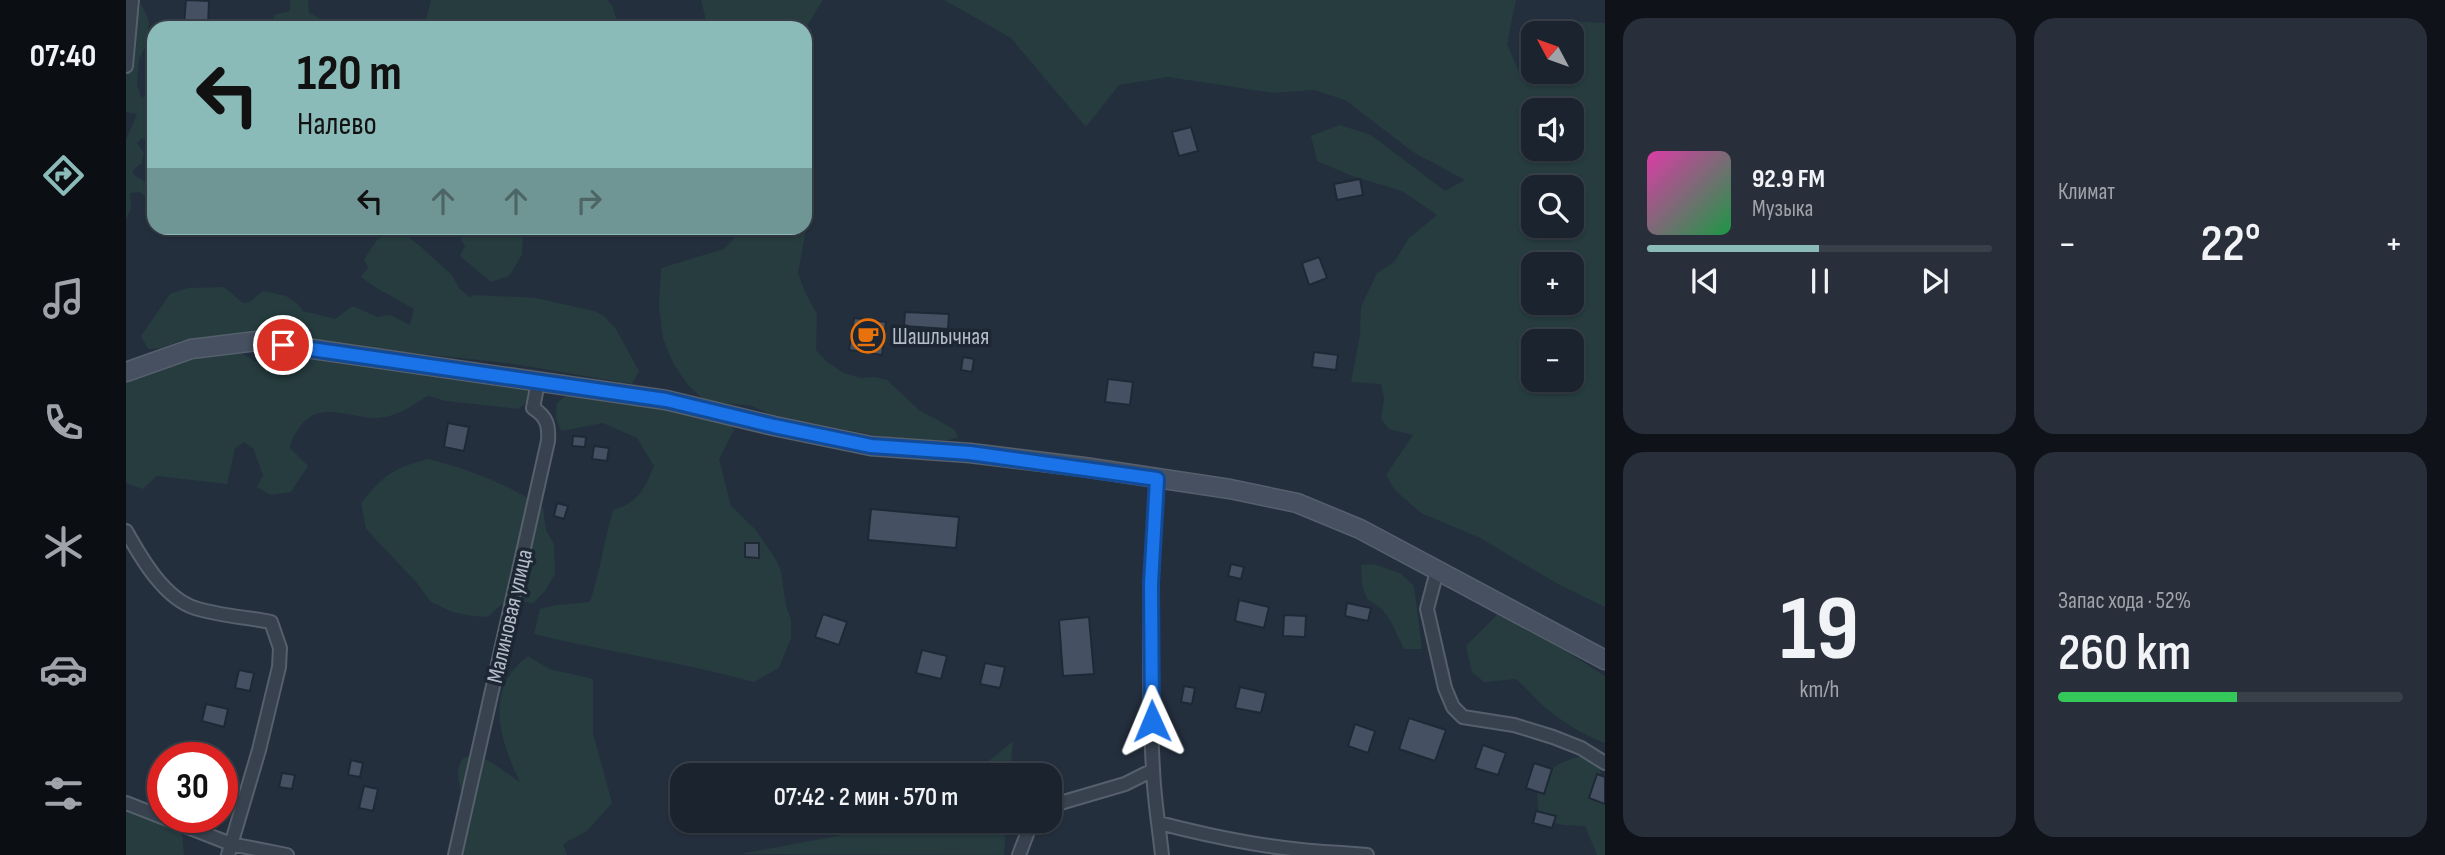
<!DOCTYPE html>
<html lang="ru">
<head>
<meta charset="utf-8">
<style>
  body { margin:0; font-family:"Sofia Sans Condensed",sans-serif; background:#282f3a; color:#f1f3f6; height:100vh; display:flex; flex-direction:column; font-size:26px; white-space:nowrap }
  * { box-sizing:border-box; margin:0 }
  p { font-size:23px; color:#a0a4aa }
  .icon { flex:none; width:38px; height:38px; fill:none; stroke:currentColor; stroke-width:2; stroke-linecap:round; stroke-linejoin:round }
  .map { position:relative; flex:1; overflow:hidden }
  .panel { display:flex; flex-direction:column; gap:18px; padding:18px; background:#0f1319; width:840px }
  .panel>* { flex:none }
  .top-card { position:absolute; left:21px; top:21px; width:665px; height:214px; border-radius:21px; box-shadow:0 2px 5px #0004,0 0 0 2px #39404a; background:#8bbbb9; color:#111; overflow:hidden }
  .needle { width:46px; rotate:311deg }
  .tools { position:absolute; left:1395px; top:21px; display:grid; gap:14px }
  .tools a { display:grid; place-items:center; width:63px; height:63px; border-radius:14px; background:#1b232e; box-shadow:0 2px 5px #0004,0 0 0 2px #39404a; font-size:35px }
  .speed { position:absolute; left:21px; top:742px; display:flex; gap:14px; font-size:35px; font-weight:700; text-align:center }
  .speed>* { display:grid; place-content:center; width:91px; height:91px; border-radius:50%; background:#1b232e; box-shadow:0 2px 5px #0004,0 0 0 2px #39404a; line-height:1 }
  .speed .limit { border:10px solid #d22; background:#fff; color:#111 }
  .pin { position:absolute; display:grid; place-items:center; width:60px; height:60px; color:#fff; margin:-30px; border:4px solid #fff; border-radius:50%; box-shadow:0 2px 7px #0007 }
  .me { position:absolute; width:77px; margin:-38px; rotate:359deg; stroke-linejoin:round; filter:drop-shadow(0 0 5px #0008) }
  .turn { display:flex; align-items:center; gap:24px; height:147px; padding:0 35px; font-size:32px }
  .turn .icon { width:91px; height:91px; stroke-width:2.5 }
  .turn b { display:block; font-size:49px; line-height:60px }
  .lanes { display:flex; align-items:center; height:66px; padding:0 35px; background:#0003; justify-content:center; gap:35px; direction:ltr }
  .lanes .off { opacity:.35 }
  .big { font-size:52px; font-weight:600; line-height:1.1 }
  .panel .widget { flex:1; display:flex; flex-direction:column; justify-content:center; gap:10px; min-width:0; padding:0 24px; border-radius:21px; background:#282f3a }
  .panel .dial { align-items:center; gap:0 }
  .dial b { font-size:91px; line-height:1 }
  .song { display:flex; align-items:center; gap:21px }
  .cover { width:84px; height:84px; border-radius:10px; background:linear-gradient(135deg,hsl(320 70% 55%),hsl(140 70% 35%)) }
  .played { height:7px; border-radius:4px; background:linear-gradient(90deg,#8bbbb9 50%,#39404a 50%) }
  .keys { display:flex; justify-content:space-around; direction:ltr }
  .heat { display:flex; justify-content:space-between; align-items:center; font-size:38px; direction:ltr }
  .charge { height:10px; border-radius:5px; background:linear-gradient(90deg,#34c759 52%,#39404a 0) }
  .panel .tiles { flex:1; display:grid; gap:18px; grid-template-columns:repeat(2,1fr) }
  .trip { position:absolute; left:544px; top:763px; width:392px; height:70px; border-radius:21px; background:#1b232e; box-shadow:0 2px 5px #0004,0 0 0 2px #39404a; font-weight:600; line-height:70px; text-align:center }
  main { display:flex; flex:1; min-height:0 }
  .tab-bar { display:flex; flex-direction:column; width:126px; justify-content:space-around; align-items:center; background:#0b0e12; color:#a0a4aa }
  .tab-bar .icon { width:49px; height:49px }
  .tab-bar .on { color:#8bbbb9 }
  .tab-bar b { font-size:32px; color:#f1f3f6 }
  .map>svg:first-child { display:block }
  .green { fill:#263c3f; fill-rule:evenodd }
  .building { fill:#455162; stroke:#1f2835; stroke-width:2 }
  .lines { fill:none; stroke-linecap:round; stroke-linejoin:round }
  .street-casing { stroke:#565f6c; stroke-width:16 }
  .secondary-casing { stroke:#565f6c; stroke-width:21 }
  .street { stroke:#38414e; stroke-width:12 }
  .secondary { stroke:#465061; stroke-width:18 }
  .route-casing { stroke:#114b97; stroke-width:18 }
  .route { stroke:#1a73e8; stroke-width:12 }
  .labels { text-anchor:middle; stroke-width:7; stroke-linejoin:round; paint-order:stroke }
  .poi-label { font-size:23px; fill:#b4bcc9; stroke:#1d2633; text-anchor:start }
  .street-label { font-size:23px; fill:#b4bcc9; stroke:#1d2633 }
</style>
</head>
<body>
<main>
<nav class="tab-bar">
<b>07:40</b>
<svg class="icon on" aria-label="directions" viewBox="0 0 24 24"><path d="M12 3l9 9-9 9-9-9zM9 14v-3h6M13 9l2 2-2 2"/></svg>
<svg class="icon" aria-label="music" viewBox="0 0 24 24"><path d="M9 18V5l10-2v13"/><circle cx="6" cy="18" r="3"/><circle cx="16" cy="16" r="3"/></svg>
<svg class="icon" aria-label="phone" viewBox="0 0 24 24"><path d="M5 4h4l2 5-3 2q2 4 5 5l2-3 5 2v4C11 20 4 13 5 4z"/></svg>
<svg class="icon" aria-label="climate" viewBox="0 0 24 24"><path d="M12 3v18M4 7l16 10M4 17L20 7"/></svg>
<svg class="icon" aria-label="car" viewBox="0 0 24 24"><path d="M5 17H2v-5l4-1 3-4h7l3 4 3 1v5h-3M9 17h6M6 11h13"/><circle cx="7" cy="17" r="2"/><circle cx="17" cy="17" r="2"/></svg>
<svg class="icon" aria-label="filters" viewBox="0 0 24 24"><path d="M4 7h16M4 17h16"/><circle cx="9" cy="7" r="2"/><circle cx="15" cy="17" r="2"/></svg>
</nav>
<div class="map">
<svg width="1479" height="855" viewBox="0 0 1479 855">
  <rect width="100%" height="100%" fill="#242f3e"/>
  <path class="green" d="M164,0H182L183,13L204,23L203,28H147L148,15L164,11Z
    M305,0H481L486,5L493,28H298Z
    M575,0H697L679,29L582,28Z
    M818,0H1390L1381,44L1393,72L1407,56V72H1446V33H1424L1433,21L1479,23V607L1432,584L1354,538L1295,513L1269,490L1260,475L1287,435L1263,429L1255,419L1258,398L1255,384L1225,382L1234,335L1235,307L1251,273L1268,262L1283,238L1311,215L1276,191L1226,176L1191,161L1185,136L1214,125L1245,135L1319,191L1339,180L1287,152L1219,100L1188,90L1148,93L1042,77L993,85L960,127L885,38ZM1407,110H1446V149H1407ZM1407,187H1446V226H1407ZM1407,264H1446V303H1407ZM1407,341H1446V380H1407Z
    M15,3L23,21L22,42L13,59L11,85L16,99L21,91L28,88V121L24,140L15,139L11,143L18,153L16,163L7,170V174L28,188L25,201L14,192L4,193L5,209L0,219V140L11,114L0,112V50Z
    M316,228H402L397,234L396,255L383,276L365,282L334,256L339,246L332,234Z
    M618,228H680L672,273L679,292L691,314L690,350L701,362L718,373L735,378L749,377L761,380L793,410L828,429L832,437L823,440H785L747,435L680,422L659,421L626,406L579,401L562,385L548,365L537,339L533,305L535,268L598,249Z
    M262,232L280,235L294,246L326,275L333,288L343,297L349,295L410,298L468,311L478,316L490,329L513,371L506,384L388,364L235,347L186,344L129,333L55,340L36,348L22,349L15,336L44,294L62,288L98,287L117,303L124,302L137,291L160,296L172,304L177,311L209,319L227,306L251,317L264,315L284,325L288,309L249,287L235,277L242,268L238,259L251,240Z
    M102,350L117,354L130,362L145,364L159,358L179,356L302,373L359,384L389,383L403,387L410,396L392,409L320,401L302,396C288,404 276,414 259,417C230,423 194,396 173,428C168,435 165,440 164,448L182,466L165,492L144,495L131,487L137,475L127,448L118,442L109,448L101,484L31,476L17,489L0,483V376Z
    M444,392L476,396L603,422L608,430L593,459L605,506L629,529L649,558L655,571L660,606L665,619V638L653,668L628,682C555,662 481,652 408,634L414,609L430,605L464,602C474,572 478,541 487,510C512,503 518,490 528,466L511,438L477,423L435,431L430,418L431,403Z
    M303,459C344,470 383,484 417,508L420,530L428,544L429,574L419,591L407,603C383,600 378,600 362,617L346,616L326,612L305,602L290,582L240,529L235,503C257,475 269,467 303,459Z
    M1247,564L1274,573L1288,586L1296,649H1278L1264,620L1255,608L1241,599L1236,584L1235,565Z
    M1372,614L1394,622L1479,676V743C1458,736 1434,720 1417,706C1408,697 1400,687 1390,679L1358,682L1346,672L1340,646Z
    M402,656L423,669L467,679V733L486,803L461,831L437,844L441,855H328C331,838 337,818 336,801C336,792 332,783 332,774C335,732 380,774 394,782C374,741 357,689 402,656Z
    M887,741L884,775H846Z
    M1456,756L1473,768L1479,785V855H1471L1459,826L1437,825L1413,819C1413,810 1410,798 1412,790C1416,769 1438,760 1456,756Z
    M0,806L55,825L58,855H0Z
    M791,821H880L878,855L614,854Z"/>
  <path class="building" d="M60,0L83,1L82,26L58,24Z
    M1065,127L1072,151L1053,156L1046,132Z
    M1234,179L1237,195L1211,200L1208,184Z
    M1193,257L1201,278L1183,285L1176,263Z
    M779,312L823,314L822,329L778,326Z
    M728,318L760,322L756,355L723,350Z
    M1188,352L1212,355L1210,370L1186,367Z
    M837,357L848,359L846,372L835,370Z
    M982,379L1007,382L1004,405L979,402Z
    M322,423L343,427L338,451L318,447Z
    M447,436L460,437L459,447L446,446Z
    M468,446L483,448L481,461L466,459Z
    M431,503L442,506L438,519L428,516Z
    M745,509L833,517L830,548L742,540Z
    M619,543H633V558L619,557Z
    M1105,564L1118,567L1115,579L1102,576Z
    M1113,600L1143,607L1138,628L1109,621Z
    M1221,603L1245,608L1242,621L1219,616Z
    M697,614L721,622L713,645L689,637Z
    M1158,615L1180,616L1179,637L1157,636Z
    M963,617L968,674L937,676L933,620Z
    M796,650L821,656L815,679L790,673Z
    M859,663L879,667L874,688L854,684Z
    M113,670L128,673L124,691L109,688Z
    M1058,686L1069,688L1066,704L1055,702Z
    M1114,687L1140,693L1135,713L1109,708Z
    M80,704L102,709L98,727L76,721Z
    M1283,718L1320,730L1309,761L1273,749Z
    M1229,724L1249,731L1242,753L1222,746Z
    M1357,745L1380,753L1372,775L1349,768Z
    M225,760L237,763L234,777L222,775Z
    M1408,763L1426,769L1418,794L1400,788Z
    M156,773L169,775L166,789L153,787Z
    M1471,774L1479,777V804L1463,798Z
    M238,786L252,789L247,811L233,808Z
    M1410,811L1430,816L1426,828L1407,823Z"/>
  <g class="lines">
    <defs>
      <path id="street" d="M0,66L6,0
        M1031,479C1025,575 1021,672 1027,769C1028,798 1033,827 1036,855
        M0,531C15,558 38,598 69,608C94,616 120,617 145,622L154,648L153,667L133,750L102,855
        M1311,571L1301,609L1319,688L1327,707L1337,717L1388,725L1427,737L1455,748L1479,763
        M0,803L105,844L161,855
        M924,806L999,784L1027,770
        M1033,823C1095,839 1152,850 1216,853L1217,855
        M1216,853L1241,855
        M329,855L422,441C423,425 421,417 407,408L412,382
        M893,855L906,821"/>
      <path id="secondary" d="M0,372L65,349L131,341L540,400L648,426L745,446L844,453L958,467L1104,489L1171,503L1234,529L1479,660"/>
    </defs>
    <use href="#street" class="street-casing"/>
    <use href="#secondary" class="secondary-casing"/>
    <use href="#street" class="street"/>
    <use href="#secondary" class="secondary"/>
  </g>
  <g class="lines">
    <defs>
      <path id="route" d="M157,345L540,400L648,426L745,446L844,453L1031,479L1025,584L1026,721"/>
    </defs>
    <use href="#route" class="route-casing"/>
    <use href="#route" class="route"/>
  </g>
  <defs>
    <symbol id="cafe-ring" viewBox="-11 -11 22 22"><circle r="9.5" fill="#1d2633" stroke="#e8710a" stroke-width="1.5"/><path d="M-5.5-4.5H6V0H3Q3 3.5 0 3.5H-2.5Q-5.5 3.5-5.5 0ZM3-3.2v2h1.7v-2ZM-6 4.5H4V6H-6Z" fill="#e8710a"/></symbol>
  </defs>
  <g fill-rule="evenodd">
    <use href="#cafe-ring" x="723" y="317" width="38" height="38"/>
  </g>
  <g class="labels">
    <g class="poi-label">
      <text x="766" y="344">Шашлычная</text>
    </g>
    <g class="street-label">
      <text transform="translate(383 616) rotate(-77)" y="8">Малиновая улица</text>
    </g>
  </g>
</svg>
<div class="tools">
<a><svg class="needle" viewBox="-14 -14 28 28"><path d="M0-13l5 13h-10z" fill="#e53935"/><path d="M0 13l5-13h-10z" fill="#a0a4aa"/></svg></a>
<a><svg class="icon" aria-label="sound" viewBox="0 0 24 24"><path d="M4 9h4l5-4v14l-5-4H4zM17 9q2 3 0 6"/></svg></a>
<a><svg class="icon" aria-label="search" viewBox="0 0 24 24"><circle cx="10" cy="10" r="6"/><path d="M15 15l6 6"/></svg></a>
<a>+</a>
<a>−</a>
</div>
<div class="speed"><div class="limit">30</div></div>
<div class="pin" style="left:157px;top:345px;background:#d93025"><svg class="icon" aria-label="arrive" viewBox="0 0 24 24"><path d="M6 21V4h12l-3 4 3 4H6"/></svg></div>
<svg class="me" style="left:1026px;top:721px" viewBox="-20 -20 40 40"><path d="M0-17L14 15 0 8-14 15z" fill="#1a73e8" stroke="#fff" stroke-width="4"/></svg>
<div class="trip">07:42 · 2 мин · 570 m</div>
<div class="top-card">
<div class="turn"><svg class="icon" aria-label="left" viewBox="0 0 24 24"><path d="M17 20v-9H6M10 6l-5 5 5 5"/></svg><div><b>120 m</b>Налево</div></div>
<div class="lanes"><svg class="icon" aria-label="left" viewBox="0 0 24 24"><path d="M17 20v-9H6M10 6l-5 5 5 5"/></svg><svg class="icon off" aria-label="ahead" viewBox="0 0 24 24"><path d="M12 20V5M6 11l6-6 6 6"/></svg><svg class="icon off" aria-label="ahead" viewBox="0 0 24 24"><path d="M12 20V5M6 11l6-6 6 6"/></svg><svg class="icon off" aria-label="right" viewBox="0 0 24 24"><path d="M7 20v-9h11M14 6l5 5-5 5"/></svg></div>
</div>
</div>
<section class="panel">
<div class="tiles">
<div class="widget">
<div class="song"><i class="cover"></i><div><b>92.9 FM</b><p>Музыка</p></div></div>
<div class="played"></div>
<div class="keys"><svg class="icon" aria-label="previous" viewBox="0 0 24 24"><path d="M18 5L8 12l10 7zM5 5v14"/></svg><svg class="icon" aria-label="pause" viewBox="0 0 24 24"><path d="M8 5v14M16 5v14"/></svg><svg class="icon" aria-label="next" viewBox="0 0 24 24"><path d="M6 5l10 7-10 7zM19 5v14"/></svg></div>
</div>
<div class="widget"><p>Климат</p>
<div class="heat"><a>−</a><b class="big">22°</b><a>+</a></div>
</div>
<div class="widget dial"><b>19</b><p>km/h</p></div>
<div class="widget"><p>Запас хода · 52%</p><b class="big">260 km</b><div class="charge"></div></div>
</div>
</section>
</main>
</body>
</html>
